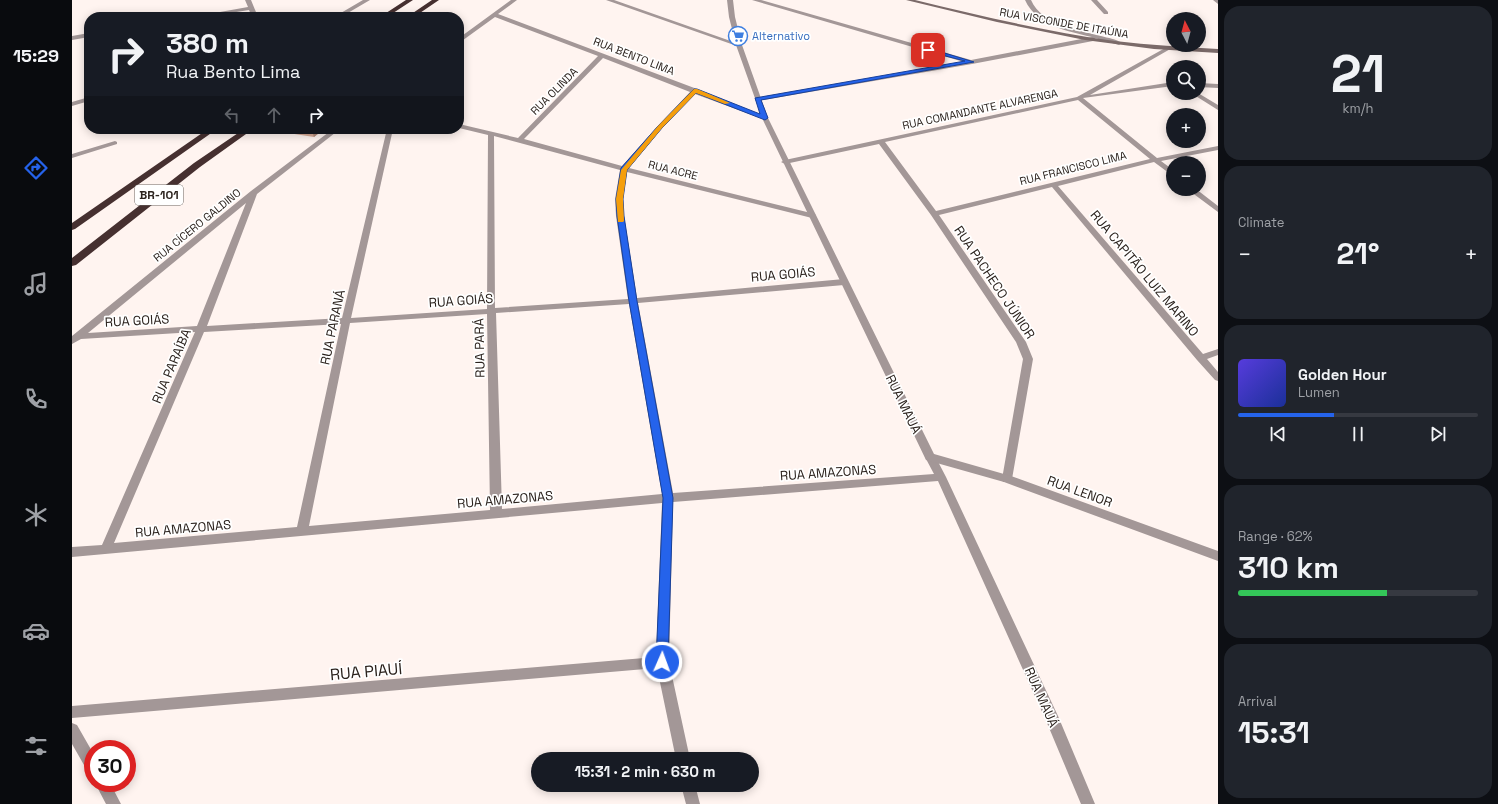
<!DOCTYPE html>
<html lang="en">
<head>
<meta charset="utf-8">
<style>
  body { margin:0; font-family:"Space Grotesk",sans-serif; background:#20242c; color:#f1f3f6; height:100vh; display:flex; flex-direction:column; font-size:15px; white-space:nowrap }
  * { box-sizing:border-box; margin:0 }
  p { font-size:13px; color:#9ea1a6 }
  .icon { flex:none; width:22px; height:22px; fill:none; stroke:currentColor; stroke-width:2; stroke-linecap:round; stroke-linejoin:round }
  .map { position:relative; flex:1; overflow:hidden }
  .sheet { display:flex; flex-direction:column; gap:6px; padding:6px; background:#0d0f14; width:280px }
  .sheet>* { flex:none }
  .top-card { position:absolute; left:12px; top:12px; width:380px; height:122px; border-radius:16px; box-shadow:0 2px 10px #0003; background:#171b24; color:#f1f3f6; overflow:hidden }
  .needle { width:26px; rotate:354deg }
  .controls { position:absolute; left:1094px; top:12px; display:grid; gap:8px }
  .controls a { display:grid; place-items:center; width:40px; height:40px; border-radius:50%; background:#171b24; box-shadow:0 2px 10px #0003; font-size:20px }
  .speed { position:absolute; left:12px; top:740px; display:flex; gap:8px; font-size:20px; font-weight:700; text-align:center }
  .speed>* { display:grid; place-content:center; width:52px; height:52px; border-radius:50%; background:#171b24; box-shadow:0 2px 10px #0003; line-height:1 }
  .speed .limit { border:6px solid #d22; background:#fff; color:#111 }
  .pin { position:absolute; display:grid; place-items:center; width:34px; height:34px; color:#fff; margin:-17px; border-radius:8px; box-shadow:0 2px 6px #0006 }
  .me { position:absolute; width:44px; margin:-22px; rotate:2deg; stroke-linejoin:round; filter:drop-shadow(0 0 3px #0008) }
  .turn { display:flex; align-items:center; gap:14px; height:84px; padding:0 16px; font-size:18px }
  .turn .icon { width:52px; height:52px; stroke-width:2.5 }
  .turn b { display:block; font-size:28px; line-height:34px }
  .lanes { display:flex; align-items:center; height:38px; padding:0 16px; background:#0003; justify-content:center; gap:20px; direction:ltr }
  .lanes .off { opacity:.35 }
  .big { font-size:30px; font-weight:700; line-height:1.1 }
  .sheet .card { flex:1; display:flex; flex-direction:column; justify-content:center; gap:6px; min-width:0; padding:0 14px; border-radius:16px; background:#20242c }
  .sheet .dial { align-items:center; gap:0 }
  .dial b { font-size:52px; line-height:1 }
  .song { display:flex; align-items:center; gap:12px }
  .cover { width:48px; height:48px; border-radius:6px; background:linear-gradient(135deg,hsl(250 70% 55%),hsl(230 70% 35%)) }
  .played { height:4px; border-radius:2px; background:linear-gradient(90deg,#2563eb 40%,#363941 40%) }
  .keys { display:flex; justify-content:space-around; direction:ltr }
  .heat { display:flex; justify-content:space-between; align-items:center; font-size:22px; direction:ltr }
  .charge { height:6px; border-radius:3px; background:linear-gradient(90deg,#34c759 62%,#363941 0) }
  .trip { position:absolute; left:459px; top:752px; width:228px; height:40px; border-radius:20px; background:#171b24; box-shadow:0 2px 10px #0003; font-weight:700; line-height:40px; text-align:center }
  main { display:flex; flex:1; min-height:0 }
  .menu { display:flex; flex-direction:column; width:72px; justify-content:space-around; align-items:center; background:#090b0e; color:#9ea1a6 }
  .menu .icon { width:28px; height:28px }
  .menu .current { color:#2563eb }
  .menu b { font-size:18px; color:#f1f3f6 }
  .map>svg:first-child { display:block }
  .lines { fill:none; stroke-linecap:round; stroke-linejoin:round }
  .minor { fill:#a39797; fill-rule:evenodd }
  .tertiary { fill:#a39797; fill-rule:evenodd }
  .secondary { fill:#7b6a69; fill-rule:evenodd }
  .motorway { fill:#463030; fill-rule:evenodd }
  .wall { fill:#d7a994 }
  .shaded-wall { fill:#af8978 }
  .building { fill:#fac4ac; stroke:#af8978 }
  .route { fill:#2563eb; stroke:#184099 }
  .slow { fill:#f59e0b }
  .labels { text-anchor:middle; stroke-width:3.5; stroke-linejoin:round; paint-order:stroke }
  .far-street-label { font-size:11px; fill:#2b221d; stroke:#fff }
  .far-shop-label { font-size:11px; fill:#366cbe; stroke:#fff; text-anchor:start }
  .shield { fill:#fff; stroke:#6b6461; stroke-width:1 }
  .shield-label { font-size:12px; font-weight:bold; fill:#2b221d }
  .street-label { font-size:13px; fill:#2b221d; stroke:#fff }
  .near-street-label { font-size:16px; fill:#2b221d; stroke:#fff }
</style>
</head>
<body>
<main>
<nav class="menu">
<b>15:29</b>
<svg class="icon current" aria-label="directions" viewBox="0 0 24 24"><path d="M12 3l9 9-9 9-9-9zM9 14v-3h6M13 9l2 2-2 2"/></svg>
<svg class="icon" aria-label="music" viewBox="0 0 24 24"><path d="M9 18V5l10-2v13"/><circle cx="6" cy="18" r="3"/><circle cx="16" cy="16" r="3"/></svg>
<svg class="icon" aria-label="phone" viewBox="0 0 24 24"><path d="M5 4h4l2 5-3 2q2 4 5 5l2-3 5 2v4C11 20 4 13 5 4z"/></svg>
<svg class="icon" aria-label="climate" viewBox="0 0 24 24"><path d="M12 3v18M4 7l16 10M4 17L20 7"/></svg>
<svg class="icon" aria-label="car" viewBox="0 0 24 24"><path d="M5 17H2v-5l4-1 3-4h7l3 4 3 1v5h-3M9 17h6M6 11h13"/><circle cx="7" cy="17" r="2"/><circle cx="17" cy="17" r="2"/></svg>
<svg class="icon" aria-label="filters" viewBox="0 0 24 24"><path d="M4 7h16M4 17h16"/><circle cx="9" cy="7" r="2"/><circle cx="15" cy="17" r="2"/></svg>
</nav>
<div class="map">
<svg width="1146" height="804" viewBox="0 0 1146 804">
  <rect width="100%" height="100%" fill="#fff4f0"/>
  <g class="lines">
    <path class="minor" d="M173,0H179L186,17H180L177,10L133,17H120L176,7Z
      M291,0H298L269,17H262Z
      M439,0H445L426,14L625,89L696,118L691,119L623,94L590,128L557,168L743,214L744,216L740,218L555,172L551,199L552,216L565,298L772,279L776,282L772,285L566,303L601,493L862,474L853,457L854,454H862L874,477L986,716L1023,804H1009L975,723L866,481L601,502L597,662L618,759H604L585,668L0,718V706L584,657L590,503L0,557V547L30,545L123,332L9,339L0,344V336L179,191L261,129H268L185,194L135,326L270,318L315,129H321L279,318L415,309L416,135L387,128V124L446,138L526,56L423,17L387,43V38ZM531,58L618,92L586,126L550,166L452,139ZM422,136L548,170L543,199L544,216L556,299L423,308ZM174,203L125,326L16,333ZM557,304L590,494L430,509L424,313ZM415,314L418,510L237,526L278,323ZM269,324L225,527L42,543L132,332Z
      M534,0H542L670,45L665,46Z
      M680,0H689L899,60L1020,37C995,31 965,26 953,0H959C970,25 1005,30 1029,36C1036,38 1044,39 1050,43L1047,45L1023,38L1021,41L900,64L685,101L683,100V98L892,62Z
      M1019,0H1025L1036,12V14H1032Z
      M1141,0H1146V4Z
      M17,33V37L0,40V36Z
      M1095,47L1100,48L1018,95L1101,82V86L1011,98L1085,158L1146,146V150L1089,161L1101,170V176L1082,162L986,186L1131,354L1146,349V355L1135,359L1146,372V381L1143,380L1125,360L980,187L867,215L954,342L961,359L940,479L939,482H931L930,479L951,359L944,342L859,215L807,144L713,164L709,162L713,160L1005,97ZM1006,100L1078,159L864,211L813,142Z
      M1127,83L1146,84V88L1127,87Z
      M1119,93H1126L1146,105V110Z
      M17,97V101L0,106V102Z
      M43,141L45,142V144L0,158V154Z
      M1115,189H1124L1146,206V212Z
      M0,723L5,725L21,753V774L16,772L0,744Z
      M23,783H38L49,804H34Z
      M609,785H623L628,804H614Z"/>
    <path class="tertiary" d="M655,0H661L663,17L670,45L696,118L862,454L939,476L1146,551V561L932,482L854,460L690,118L664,45L657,17Z"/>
    <path class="secondary" d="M834,0H843C909,16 976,32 1043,41C1077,45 1112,47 1146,49V53L1082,49L1013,40L925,22Z"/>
    <path class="motorway" d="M334,0H341L315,17H308Z
      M360,0H367L342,17H335Z
      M136,129H145L3,229L0,230V223Z
      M172,129H181L128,167L4,265L0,266V258L122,163Z"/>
  </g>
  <path class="wall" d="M215,129H252L242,137L216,133Z"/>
  <path class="shaded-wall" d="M243,129H252L242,137L240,131Z"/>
  <path class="building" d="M227,129H243L240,131Z"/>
  <path class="route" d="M856,48L902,62L689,100L696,118L693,120L624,93L590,128L555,170L551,199L552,216L565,301L601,498L596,662L595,666L590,667L586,666L584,662L591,498L557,301L545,216L544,199L549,168L586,126L622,89H625L688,114L683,98L893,61L854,51V50Z"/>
  <path class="slow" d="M622,89H625L658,103L653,104L624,93L590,128L555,170L551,199L552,221L551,222H546L544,199L549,170L586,126Z"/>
  <defs>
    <symbol id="supermarket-ring" viewBox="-11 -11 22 22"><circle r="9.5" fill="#fff" stroke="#3f7fe0" stroke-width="1.5"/><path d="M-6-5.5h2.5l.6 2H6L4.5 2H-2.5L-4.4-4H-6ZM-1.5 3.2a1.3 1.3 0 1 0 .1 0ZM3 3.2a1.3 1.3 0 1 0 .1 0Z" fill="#3f7fe0"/></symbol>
  </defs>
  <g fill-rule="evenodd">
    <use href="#supermarket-ring" x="655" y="25" width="22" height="22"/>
  </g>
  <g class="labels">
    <g class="far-street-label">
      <text transform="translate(992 23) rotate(10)" y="4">RUA VISCONDE DE ITAÚNA</text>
      <text transform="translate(562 56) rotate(21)" y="4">RUA BENTO LIMA</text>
      <text transform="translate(482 91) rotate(-45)" y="4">RUA OLINDA</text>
      <text transform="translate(908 109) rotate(-12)" y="4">RUA COMANDANTE ALVARENGA</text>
      <text transform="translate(1001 168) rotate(-14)" y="4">RUA FRANCISCO LIMA</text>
      <text transform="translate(601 170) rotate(14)" y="4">RUA ACRE</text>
      <text transform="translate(125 225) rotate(-39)" y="4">RUA CÍCERO GALDINO</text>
    </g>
    <g class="far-shop-label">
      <text x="680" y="40">Alternativo</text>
    </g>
    <rect class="shield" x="63" y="185" width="48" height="20" rx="3"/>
    <g class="shield-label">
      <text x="87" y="199">BR-101</text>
    </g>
    <g class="street-label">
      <text transform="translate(1073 273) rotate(50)" y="5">RUA CAPITÃO LUIZ MARINO</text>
      <text transform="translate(711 274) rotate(-5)" y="5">RUA GOIÁS</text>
      <text transform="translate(923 282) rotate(56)" y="5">RUA PACHECO JÚNIOR</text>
      <text transform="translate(389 300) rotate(-4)" y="5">RUA GOIÁS</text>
      <text transform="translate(65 320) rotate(-3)" y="5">RUA GOIÁS</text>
      <text transform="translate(260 327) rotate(-78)" y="5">RUA PARANÁ</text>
      <text transform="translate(407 348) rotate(-91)" y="5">RUA PARÁ</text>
      <text transform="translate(99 366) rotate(-67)" y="5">RUA PARAÍBA</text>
      <text transform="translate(832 404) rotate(64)" y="5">RUA MAUÁ</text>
      <text transform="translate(756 472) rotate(-4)" y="5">RUA AMAZONAS</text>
      <text transform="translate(1008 491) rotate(20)" y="5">RUA LENOR</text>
      <text transform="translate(433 499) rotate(-5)" y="5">RUA AMAZONAS</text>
      <text transform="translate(111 528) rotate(-5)" y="5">RUA AMAZONAS</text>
      <text transform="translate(970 697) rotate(66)" y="5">RUA MAUÁ</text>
    </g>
    <g class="near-street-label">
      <text transform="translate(294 671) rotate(-5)" y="6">RUA PIAUÍ</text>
    </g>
  </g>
</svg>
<div class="controls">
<a><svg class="needle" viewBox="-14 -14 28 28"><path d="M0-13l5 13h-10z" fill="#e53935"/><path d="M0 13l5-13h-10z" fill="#9ea1a6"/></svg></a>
<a><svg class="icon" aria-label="search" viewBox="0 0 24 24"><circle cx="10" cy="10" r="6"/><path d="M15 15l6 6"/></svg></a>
<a>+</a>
<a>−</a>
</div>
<div class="speed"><div class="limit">30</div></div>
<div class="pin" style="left:856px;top:50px;background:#d93025"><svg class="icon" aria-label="arrive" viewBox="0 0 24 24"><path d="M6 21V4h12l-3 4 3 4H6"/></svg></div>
<svg class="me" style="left:590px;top:662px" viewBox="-20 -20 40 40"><circle r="17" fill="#2563eb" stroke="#fff" stroke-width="3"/><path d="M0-11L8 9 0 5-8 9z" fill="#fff"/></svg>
<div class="trip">15:31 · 2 min · 630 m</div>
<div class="top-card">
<div class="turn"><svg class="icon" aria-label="right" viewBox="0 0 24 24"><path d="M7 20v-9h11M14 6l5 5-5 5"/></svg><div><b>380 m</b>Rua Bento Lima</div></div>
<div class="lanes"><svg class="icon off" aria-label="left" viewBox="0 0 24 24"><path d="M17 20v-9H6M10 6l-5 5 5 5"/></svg><svg class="icon off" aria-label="ahead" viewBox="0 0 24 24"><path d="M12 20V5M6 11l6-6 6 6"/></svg><svg class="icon" aria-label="right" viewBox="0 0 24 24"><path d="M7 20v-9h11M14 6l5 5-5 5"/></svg></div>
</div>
</div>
<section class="sheet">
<div class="card dial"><b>21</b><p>km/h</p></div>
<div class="card"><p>Climate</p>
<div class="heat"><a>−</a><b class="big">21°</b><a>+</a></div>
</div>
<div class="card">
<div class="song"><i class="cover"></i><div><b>Golden Hour</b><p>Lumen</p></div></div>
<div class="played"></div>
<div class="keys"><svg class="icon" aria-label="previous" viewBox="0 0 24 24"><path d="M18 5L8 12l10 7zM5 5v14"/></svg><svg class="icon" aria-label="pause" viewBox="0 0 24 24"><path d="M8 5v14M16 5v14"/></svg><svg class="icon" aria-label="next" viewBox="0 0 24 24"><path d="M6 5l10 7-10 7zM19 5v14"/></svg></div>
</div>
<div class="card"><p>Range · 62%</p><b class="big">310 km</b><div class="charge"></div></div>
<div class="card"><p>Arrival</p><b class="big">15:31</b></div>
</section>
</main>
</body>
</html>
